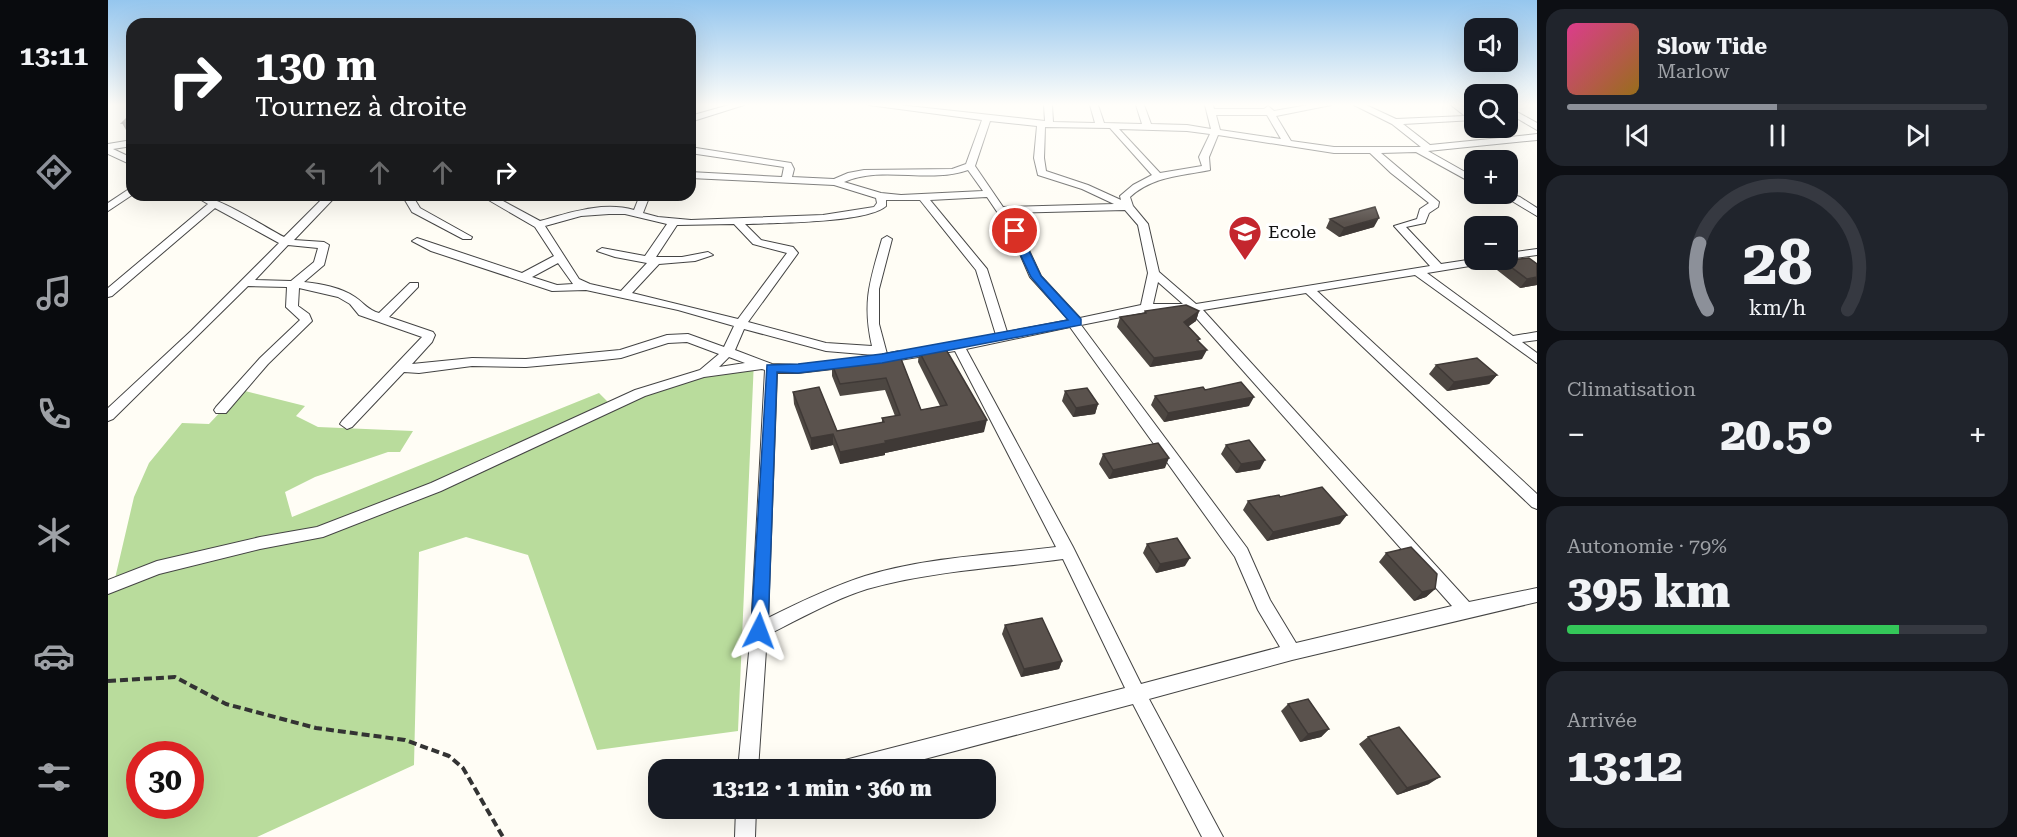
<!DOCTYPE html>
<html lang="fr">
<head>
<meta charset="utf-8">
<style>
  body { margin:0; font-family:"Roboto Serif",serif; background:#20242c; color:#f1f3f6; height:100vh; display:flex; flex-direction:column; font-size:22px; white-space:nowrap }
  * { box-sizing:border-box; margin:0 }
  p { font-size:20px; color:#9ea1a6 }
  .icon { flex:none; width:33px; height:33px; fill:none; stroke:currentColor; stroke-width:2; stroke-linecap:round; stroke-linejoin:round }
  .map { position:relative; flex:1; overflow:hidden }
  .sheet { display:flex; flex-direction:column; gap:9px; padding:9px; background:#0d0f14; width:480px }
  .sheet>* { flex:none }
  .hud { position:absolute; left:18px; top:18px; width:570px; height:183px; border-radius:18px; box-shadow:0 6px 24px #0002; background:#202124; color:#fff; overflow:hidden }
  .fabs { position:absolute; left:1356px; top:18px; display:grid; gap:12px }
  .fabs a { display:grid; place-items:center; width:54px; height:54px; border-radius:12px; background:#171b24; box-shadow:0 6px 24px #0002; font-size:30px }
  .speed { position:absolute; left:18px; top:741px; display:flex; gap:12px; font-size:30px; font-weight:700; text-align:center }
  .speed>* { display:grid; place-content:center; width:78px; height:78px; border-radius:50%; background:#171b24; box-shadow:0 6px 24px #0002; line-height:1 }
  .speed .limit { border:9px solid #d22; background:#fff; color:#111 }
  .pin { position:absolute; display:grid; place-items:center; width:51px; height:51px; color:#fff; margin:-26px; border:3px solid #fff; border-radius:50%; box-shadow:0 2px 6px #0007 }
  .me { position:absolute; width:66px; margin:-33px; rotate:3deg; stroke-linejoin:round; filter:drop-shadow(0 0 4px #0008) }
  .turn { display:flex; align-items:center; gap:21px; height:126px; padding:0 30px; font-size:27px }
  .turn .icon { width:78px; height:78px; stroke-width:2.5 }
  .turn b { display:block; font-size:42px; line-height:51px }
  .lanes { display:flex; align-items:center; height:57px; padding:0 30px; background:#0003; justify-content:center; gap:30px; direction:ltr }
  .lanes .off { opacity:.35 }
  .big { font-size:45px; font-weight:800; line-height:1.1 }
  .sheet .widget { flex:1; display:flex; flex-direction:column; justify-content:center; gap:9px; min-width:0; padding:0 21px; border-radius:18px; background:#20242c }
  .sheet .dial { align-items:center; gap:0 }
  .dial svg { height:156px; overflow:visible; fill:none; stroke:#363941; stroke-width:7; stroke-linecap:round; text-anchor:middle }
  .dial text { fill:#f1f3f6; stroke:none }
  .song { display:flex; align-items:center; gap:18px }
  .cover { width:72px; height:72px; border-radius:9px; background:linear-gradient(135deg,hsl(330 70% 55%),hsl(40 70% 35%)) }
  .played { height:6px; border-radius:3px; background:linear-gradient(90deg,#8c9099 50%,#363941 50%) }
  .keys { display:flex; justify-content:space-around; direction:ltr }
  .heat { display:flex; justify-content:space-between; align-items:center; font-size:33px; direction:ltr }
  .charge { height:9px; border-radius:4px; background:linear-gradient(90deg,#34c759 79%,#363941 0) }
  .trip { position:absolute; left:540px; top:759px; width:348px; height:60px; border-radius:18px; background:#171b24; box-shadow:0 6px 24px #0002; font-weight:800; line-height:60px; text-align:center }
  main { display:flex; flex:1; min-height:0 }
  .tabs { display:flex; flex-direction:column; width:108px; justify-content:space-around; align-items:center; background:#090b0e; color:#9ea1a6 }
  .tabs .icon { width:42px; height:42px }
  .tabs .selected { color:#8c9099 }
  .tabs b { font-size:27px; color:#f1f3f6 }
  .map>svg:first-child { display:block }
  .forest { fill:#b9dc9c; fill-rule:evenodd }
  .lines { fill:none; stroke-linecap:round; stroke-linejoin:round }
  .minor-casing { stroke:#444; stroke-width:2 }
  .path { stroke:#333; stroke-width:4; stroke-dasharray:8 4; stroke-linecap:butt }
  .minor { fill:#fff; fill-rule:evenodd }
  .wall { fill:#4d4742 }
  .shaded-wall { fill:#3f3936 }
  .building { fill:#5a524d; stroke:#3f3936; stroke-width:1.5 }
  .route { fill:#1a73e8; stroke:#114b97; stroke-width:1.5 }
  .labels { text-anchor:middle; stroke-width:6; stroke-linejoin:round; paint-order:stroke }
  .far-poi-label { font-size:18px; fill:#111; stroke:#fff; text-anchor:start }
</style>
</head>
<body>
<main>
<nav class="tabs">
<b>13:11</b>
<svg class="icon selected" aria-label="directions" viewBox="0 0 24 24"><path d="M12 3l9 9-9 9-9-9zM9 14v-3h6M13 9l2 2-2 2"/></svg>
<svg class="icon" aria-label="music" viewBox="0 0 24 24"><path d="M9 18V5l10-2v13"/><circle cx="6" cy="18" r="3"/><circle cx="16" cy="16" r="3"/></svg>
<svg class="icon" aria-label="phone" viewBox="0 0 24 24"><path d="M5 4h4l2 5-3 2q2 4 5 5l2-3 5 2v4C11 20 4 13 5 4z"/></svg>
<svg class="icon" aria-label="climate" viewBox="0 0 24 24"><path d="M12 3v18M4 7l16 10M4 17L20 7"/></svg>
<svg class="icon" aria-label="car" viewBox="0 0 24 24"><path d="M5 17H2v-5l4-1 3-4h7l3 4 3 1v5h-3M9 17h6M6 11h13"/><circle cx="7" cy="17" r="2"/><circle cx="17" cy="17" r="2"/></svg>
<svg class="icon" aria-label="filters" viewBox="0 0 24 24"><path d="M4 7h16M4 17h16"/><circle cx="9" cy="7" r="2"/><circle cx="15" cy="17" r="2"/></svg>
</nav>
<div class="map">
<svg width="1429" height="837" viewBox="0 0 1429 837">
  <rect width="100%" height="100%" fill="#fffdf5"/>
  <path class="forest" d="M646,360L630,731L489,750L420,555L358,537L311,552L306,765L149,837H0V589L5,587L26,497L41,463L74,423L101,424L133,390L197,406L188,416L210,427L305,431L292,452H280L207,477L177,492L184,517L491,393L504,406L596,373ZM32,754H82V806H32Z"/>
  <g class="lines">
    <defs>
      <path id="minor" d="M621,105H636L582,122V116Z
        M761,105H791L937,121L936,105H944L945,122L987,123L982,105H990L996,123L1034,124L1028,105H1036L1043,124L1079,125L1103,129L1097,105H1105L1106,109H1156L1160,106L1166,111L1200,105H1223L1168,116L1183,141L1226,147H1313L1284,124L1246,105H1258L1288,119L1357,116L1343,105H1353L1366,114V120L1295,124L1322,145L1392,138L1377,128H1386L1402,137L1429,134V140L1320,151L1366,177V184L1308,152L1273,153L1331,202L1330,207L1321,213L1317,223L1298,227L1333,264L1366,259L1385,260L1380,263L1319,273L1405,336L1429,332V340L1414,342L1429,353V363L1307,275L1209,291L1429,494V509L1424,507L1198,293L1095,310L1361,602L1429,588V602L1184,660L1041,699L1115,837H1094L1025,704L775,770H728L730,763L737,760L1017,688L955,559C890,568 823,571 759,589C724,600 692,619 659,635L650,770H630L643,631L657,370L654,369L596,377L537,396L333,491L215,537L152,549L51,574L0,594V580L49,561L152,537L209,527L323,483L527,390L592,370L611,354L579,342L560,343L513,358L495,360L418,367L364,366L311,373L296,372L244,427L239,429L232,424L234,421L314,337L251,315L242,304L230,297L191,288L190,306L201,314L204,321L160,364L118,413H108L106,410L108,407L152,358L192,320L178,307L179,287L140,286L5,419L0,421V408L83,331L171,243L107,208L4,296L0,297V288L100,204L85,195C109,195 153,225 176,237L218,195H229L186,240L216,242L221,245L216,265L196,282C213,284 232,287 247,297C256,303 260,310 271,313L302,283H310V287L281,317L325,332L327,335L324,342L304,364L364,358L418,359L512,350L559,335L580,334L616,347L626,326L570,310L478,290L444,291L323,251L304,241L309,238L414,273L446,256L427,227L372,195H384L432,221C461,213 495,201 526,210L532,195H542L535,213L550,217L583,220L715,215L766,207L769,203L768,198L726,185L582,178V172L674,177L676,167L582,153V147L683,163L686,169L684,177L726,179L740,173L756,170L844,169L858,164L874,120ZM1108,115H1159L1173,139L1112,130ZM882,121L929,126L926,158L930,175L974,189L1006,204L895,207L867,166ZM937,127L1002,128L1044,175L1025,185L1012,196L1013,200L980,185L938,171L936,158ZM1011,129L1079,131L1102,134L1091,157L1094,166L1052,173ZM1110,135L1226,153H1262L1283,173L1321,203L1312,209L1309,219L1286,226L1322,266L1088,304L1051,272L1040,224L1025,206L1022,197C1045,176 1073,176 1102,170L1101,157ZM860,170L875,191L793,195L773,193L736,182C774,165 821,184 860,170ZM879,197L902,231L922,277L961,320L899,332L879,269L822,200ZM778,200H812L868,270L888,335L779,354L771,324V289L784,239L779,236L774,239C762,281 754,302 764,346L718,343L640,322L690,253L685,247L653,240L637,224C664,223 760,223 778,206ZM1017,210L1030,225L1040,273L1033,305L972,318L933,276L912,231L900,213ZM501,214H517L559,224L537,256L494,248L489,251L507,257L539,263L513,291L482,284L471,279L437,226L473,216ZM626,224L645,244L679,253L630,319L524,293L551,264L587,261L605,255L600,252L574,257H548L569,225ZM180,245L210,248L206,262L183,281L147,280ZM450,263L465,284L449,285L424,277ZM1050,282L1075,304H1045ZM1038,312H1083L1344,606L1188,643L1162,600L1139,548L973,325ZM962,327L1127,557L1150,610L1172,647L1033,684L965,547L858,349ZM636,329L718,351L766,355L769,362L773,363L847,351L948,547C885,555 819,557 757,576C723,587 692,602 660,618L669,373H690L742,367L748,363L742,359L690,365L664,364L627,350ZM621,357L637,363L611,367Z
        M1400,107L1429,123V130L1400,113Z
        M24,140V146L5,149L24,158V165L0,154V144Z
        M24,187V195L0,211V203Z
        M1400,193L1412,197L1429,208V216L1404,201L1387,194Z
        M294,195H304L312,208L364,237L363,239H355L304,212Z
        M1429,249V255L1400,259V253Z
        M628,808H648L647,837H627Z"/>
    </defs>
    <use href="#minor" class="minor-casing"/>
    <path class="path" d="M0,681L67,677L118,704L208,728L297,740L341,756L355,768L395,837"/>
    <use href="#minor" class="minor"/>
  </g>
  <path class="wall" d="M24,122V129L18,130L14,123Z
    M1222,219L1266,227L1231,237L1218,228Z
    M1395,261L1429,285L1412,288L1389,270Z
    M1037,311H1091L1088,321L1080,326L1091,341L1094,359L1042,367L1009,327L1012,317L1036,313Z
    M790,351L813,410L832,406L810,362L811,351L876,432L777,453V455L732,464L725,445L703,450L686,404L685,392L729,431L774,423V418L787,416L777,390L732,396L724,376V364Z
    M1328,365L1389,375L1381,384L1339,391L1321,374Z
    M1097,390L1141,406L1056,422L1043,405L1047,396Z
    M957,391L990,404L987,414L965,417L954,401Z
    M1118,445L1152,469L1128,473L1113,454Z
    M995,454L1057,468L1001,479L991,464Z
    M1172,497L1232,524L1159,541L1135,510L1140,501Z
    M1039,544L1077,566L1048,573L1035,553Z
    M1278,553L1327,589L1318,597L1306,601L1271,562Z
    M897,625L954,661L951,669L913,677L894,634Z
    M1180,704L1221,729L1213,737L1192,742L1173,711Z
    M1260,737L1321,784L1289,795L1251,744Z"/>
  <path class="shaded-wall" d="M1271,218L1266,227L1231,237L1236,228Z
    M1429,277V285L1412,288L1419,279Z
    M1091,311L1088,321L1073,332L1076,322Z
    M1099,350L1094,359L1042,367L1046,358Z
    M1389,375L1381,384L1339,391L1346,382Z
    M1146,397L1141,406L1056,422L1060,413Z
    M990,404L987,414L965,417L968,408Z
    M879,420L876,432L777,453V455L732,464V452L777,441Z
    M725,434V445L703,450V438Z
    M1061,458L1057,468L1001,479L1005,470Z
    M1157,460L1152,469L1128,473L1133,464Z
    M1239,515L1232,524L1159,541L1165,532Z
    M1082,558L1077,566L1048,573L1052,564Z
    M1327,589L1318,597L1306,601L1314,592Z
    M954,661L951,669L913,677L916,669Z
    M1221,729L1213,737L1192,742L1200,734Z
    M1332,777L1321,784L1289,795L1299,788Z"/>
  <path class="building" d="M24,113V122L14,123Z
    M1267,207L1271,218L1236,228L1222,219Z
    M1421,258L1429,264V277L1419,279L1395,261Z
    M1078,305L1091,311L1076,322L1092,339L1089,340L1099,350L1046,358L1012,317L1038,313L1037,311Z
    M836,346L879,420L777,441L778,443L732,452L725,434L703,438L685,392L711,387L729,431L776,422L774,418L792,415L778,378L732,384L724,364L790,351L813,410L839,405L811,351Z
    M1369,358L1389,375L1346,382L1328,365Z
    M1133,382L1146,397L1060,413L1047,396L1095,387L1097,390Z
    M979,388L990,404L968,408L957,391Z
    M1141,440L1157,460L1133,464L1118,445Z
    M1050,443L1061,458L1005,470L995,454Z
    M1214,487L1239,515L1165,532L1140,501L1171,495L1172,497Z
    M1069,538L1082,558L1052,564L1039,544Z
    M1303,547L1329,574L1327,589L1314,592L1278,553Z
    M934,618L954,661L916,669L897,625Z
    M1200,699L1221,729L1200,734L1180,704Z
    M1291,727L1332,777L1299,788L1260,737Z"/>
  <linearGradient id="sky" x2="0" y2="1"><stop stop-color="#95c6ee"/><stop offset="0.47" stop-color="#fffefa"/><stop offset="1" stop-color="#fffefa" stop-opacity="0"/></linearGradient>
  <rect width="1429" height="223" fill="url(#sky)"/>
  <path class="route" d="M903,228H910L933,276L973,319V325L774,363L690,373L669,372L660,631L657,636L651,638L645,636L643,631L659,365L690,364L774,354L960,320L923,277L901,231Z"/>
  <defs>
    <symbol id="school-pin" viewBox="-11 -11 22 30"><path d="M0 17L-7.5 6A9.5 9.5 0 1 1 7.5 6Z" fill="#c4262e" stroke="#fff"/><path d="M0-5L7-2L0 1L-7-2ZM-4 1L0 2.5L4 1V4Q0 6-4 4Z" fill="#fff"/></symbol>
  </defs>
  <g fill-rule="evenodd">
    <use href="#school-pin" x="1118" y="213" width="38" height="52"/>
  </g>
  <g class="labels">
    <g class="far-poi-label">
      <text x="1160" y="238">Ecole</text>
    </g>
  </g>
</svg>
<div class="fabs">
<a><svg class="icon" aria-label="sound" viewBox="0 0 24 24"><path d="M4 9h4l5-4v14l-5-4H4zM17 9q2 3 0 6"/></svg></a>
<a><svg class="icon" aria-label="search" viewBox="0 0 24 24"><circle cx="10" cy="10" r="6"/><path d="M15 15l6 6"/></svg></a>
<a>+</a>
<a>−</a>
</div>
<div class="speed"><div class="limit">30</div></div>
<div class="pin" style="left:907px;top:231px;background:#d93025"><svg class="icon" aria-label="arrive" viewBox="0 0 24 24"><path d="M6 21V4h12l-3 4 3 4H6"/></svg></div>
<svg class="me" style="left:651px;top:631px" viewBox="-20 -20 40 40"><path d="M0-17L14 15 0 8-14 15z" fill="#1a73e8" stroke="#fff" stroke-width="4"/></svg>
<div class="trip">13:12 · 1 min · 360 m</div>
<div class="hud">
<div class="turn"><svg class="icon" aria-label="right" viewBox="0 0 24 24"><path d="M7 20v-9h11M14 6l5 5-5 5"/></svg><div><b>130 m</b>Tournez à droite</div></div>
<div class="lanes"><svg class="icon off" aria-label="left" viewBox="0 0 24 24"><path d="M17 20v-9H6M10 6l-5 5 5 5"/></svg><svg class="icon off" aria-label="ahead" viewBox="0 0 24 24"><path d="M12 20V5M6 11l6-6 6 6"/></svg><svg class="icon off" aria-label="ahead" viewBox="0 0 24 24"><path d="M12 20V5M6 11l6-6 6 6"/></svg><svg class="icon" aria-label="right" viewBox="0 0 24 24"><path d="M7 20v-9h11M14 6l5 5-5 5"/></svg></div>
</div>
</div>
<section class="sheet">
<div class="widget">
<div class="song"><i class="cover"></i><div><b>Slow Tide</b><p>Marlow</p></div></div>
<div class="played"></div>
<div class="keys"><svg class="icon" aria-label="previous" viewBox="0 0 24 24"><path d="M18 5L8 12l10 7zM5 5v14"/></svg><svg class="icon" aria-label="pause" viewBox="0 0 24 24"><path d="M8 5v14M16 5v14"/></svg><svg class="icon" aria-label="next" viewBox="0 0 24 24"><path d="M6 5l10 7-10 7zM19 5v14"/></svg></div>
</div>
<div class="widget dial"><svg viewBox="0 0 100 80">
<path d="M14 69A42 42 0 1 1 86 69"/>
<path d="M14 69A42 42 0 0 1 10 35" stroke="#8c9099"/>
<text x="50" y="56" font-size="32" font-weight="700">28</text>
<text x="50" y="72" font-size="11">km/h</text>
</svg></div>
<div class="widget"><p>Climatisation</p>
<div class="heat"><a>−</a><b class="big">20.5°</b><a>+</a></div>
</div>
<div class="widget"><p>Autonomie · 79%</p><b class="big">395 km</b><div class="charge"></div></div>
<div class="widget"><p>Arrivée</p><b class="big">13:12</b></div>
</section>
</main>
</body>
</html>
